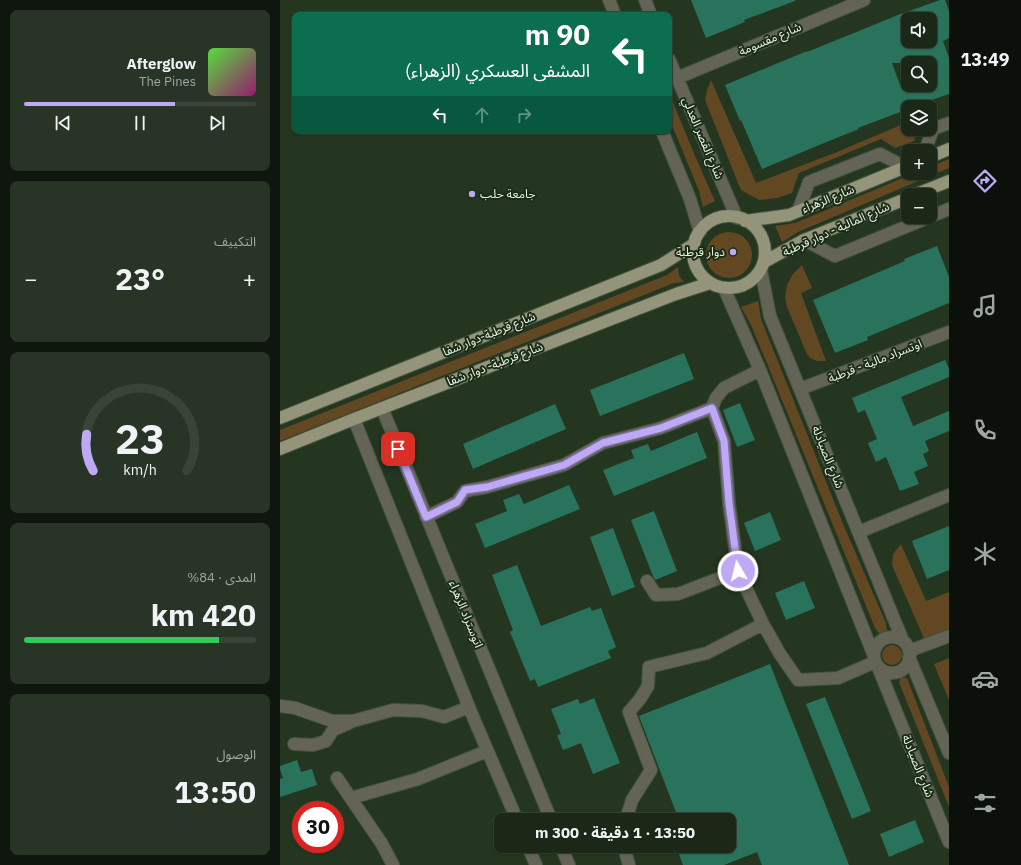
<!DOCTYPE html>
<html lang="ar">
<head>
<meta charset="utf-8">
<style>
  body { margin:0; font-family:"IBM Plex Sans","Noto Sans Arabic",sans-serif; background:#283425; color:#f1f3f6; direction:rtl; height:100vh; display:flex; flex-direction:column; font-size:15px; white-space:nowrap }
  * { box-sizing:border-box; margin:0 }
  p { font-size:13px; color:#a0a6a2 }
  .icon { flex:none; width:22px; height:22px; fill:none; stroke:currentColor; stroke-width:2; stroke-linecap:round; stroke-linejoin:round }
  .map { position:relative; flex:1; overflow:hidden; direction:ltr }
  .drawer { display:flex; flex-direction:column; gap:10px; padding:10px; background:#0f160d; width:280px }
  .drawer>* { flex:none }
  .top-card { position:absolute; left:12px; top:12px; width:380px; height:122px; border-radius:8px; box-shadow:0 1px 3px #0004,0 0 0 1px #394437; direction:rtl; background:#0b6e4f; color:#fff; overflow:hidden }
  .tools { position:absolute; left:621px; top:12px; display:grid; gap:8px }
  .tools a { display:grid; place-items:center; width:36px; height:36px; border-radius:8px; background:#1b2818; box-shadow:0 1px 3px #0004,0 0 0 1px #394437; font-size:20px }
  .speed { position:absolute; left:12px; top:801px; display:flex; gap:8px; font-size:20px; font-weight:700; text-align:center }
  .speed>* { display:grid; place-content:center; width:52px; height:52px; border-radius:50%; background:#1b2818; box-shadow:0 1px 3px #0004,0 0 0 1px #394437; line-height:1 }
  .speed .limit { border:6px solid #d22; background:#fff; color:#111 }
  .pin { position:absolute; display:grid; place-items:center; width:34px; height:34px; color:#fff; margin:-17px; border-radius:8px; box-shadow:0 2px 6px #0006 }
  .me { position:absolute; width:44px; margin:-22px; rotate:352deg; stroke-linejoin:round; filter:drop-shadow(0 0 3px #0008) }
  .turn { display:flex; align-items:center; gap:14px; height:84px; padding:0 16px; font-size:18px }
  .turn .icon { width:52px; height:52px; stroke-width:2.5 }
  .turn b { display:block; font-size:28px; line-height:34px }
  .lanes { display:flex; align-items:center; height:38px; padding:0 16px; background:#0003; justify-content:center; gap:20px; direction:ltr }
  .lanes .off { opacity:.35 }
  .big { font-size:30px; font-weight:700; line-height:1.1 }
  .drawer .card { flex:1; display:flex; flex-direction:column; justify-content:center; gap:6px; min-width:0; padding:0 14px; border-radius:8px; background:#283425 }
  .drawer .dial { align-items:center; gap:0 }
  .dial svg { height:104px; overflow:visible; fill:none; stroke:#394437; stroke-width:7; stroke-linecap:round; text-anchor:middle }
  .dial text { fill:#f1f3f6; stroke:none }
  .song { display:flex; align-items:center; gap:12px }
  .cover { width:48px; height:48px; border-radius:6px; background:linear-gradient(135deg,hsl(110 70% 55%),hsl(320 70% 35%)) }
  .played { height:4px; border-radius:2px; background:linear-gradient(90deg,#bea9f5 65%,#394437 65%) }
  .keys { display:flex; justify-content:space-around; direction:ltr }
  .heat { display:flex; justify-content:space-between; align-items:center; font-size:22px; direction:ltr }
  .charge { height:6px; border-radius:3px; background:linear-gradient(90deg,#34c759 84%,#394437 0) }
  .trip { position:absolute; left:214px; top:813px; width:242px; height:40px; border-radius:8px; background:#1b2818; box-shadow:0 1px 3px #0004,0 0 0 1px #394437; font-weight:700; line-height:40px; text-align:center; direction:rtl }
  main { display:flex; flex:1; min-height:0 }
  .menu { display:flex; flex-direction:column; width:72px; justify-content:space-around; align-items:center; background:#0b100a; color:#a0a6a2 }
  .menu .icon { width:28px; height:28px }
  .menu .selected { color:#bea9f5 }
  .menu b { font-size:18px; color:#f1f3f6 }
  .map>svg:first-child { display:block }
  .green { fill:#614822 }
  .building { fill:#29735d; fill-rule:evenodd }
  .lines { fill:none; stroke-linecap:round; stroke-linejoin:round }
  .minor-casing { stroke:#43543f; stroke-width:14 }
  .major-casing { stroke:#43543f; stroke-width:14 }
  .minor { stroke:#636356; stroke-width:12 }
  .major { stroke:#94947a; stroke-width:12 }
  .route-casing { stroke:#7c6e9f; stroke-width:10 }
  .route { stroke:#bea9f5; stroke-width:7 }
  .poi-dot { fill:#bea9f5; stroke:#1b2c16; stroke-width:1.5 }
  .labels { text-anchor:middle; stroke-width:4; stroke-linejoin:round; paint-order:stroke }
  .street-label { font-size:12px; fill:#e7f2e4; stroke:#1b2c16 }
  .poi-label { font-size:12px; fill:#e7f2e4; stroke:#1b2c16; text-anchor:start }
</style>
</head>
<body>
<main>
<nav class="menu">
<b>13:49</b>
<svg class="icon selected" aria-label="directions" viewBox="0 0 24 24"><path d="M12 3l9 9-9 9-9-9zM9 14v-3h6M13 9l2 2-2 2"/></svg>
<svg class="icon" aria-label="music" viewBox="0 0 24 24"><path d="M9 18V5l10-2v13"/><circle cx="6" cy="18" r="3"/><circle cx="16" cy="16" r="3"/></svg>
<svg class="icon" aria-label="phone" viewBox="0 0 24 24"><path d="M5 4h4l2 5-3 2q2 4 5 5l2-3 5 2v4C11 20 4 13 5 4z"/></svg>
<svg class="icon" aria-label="climate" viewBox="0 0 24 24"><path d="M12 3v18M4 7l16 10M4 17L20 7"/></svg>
<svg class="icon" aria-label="car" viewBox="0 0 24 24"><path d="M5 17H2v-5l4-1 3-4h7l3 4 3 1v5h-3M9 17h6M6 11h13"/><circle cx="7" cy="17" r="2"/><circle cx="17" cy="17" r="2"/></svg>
<svg class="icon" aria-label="filters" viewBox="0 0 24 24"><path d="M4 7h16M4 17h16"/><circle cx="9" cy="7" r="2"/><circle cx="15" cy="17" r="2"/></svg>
</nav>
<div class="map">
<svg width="669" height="865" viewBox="0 0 669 865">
  <rect width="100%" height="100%" fill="#243620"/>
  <path class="green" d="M431,80L476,183L557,152L628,122V129H638L634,141L615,148L601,139L519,173L512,193L497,198L480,200L468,194L461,190L458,183L425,100L427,90Z
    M389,93L416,158L435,201L423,207L419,191L389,118Z
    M669,159V168L518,232L502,242L495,226L515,223L635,173H650V167Z
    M426 255a23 23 0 1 1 46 0a23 23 0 1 1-46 0Z
    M522,265L532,288L521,293L546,361H537L530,358L526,352L507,307L505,297L507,285L513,274Z
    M398,267L399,276L404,282L394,283L0,441V430L387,275Z
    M478,301L481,319L563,524L606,623L607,632L599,633L595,628L484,356L471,325L461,307Z
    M621,544L646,601L669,592V633L646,643L612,565L613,554Z
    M602 655a10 10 0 1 1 20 0a10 10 0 1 1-20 0Z
    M669,658V700L654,664Z
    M621,677L627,678L669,787V807L619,682Z"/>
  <path class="building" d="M411,0H515V1L464,20L465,22L426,38Z
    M660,0H665L669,11V38L663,41L669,58V94L632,107H628V109L578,128L579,129L544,143L482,169L461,120L460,121L445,85L527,51V52L618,15ZM620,19H650V41H628ZM612,63H650V85H620Z
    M657,246L669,277V303L587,337L588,340L555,353L533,300L625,261L624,259Z
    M404,353L414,379L320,416L310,390Z
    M665,360L669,369V377L621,397L633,426L669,411V431L645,441L649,451L643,454L648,466L634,472L639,484L620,491L606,457L596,462L588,443L597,439L585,410L578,413L572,398Z
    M460,403L475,440L457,447L443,410Z
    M275,404L286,429L193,469L183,444Z
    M417,432L427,458L334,496L323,470L354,458L351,450L368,444L371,451Z
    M289,485L300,509L205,548L195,524L227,511L223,500L239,494L244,504Z
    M374,511L397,571L375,580L373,576L351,520Z
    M490,512L501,540L475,551L464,523Z
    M669,526V570L647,579L632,541Z
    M333,528L355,587L332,596L310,537Z
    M237,565L261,626L310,607L312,611L321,608L336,647L328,651L331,658L258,687L255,679L250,681L230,632L233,630L212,575Z
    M524,581L535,608L506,620L495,593Z
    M490,664L569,865H482L477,852L444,865H403L396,846H449V820H399L359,716Z
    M545,697L591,811L572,819L526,704Z
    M314,698L340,763L313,774L301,743L283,750L277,735L281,734L271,709L298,699L300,704Z
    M17,760L21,772L32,769L37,785L0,797V779L3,778L0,769V766Z
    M635,820L644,842L609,857L600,834Z"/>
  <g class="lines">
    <defs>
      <path id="minor" d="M329,0L335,15
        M365,0L371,15
        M389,59L457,218
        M397,78L584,0
        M382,131L410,199L420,232
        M645,151L653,129L669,123
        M518,211L529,182L600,154L625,167
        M524,240L555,256L669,209
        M481,270L490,316L623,641
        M444,288L480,370L594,656
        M520,389L669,332
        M102,408L271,820
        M74,419L191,712L237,820
        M146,517L177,502L185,491L207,487L284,465L323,443L381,428L432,408
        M579,532L669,495
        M367,581L376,595L398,594L458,571
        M483,624L500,654L518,680L558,678L595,662
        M594 655a18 18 0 1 1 36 0a18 18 0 1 1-36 0Z
        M629,651L669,636
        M629,657L669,753
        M598,667L669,842
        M0,706L15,708L52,721H73L113,710L142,711L164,717L189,707
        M14,744L33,745L46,741L53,730L69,723
        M57,778L102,844L113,865
        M71,798L138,779L207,751
        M346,820L352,800L371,770L349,712L360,699L368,686L369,667L427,653L483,624L458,571L449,503L444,441L432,408L436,398L444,388L480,370
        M248,846L256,865
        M281,846L289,865
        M344,846L345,851L349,865"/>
      <path id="major" d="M650,157L669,149
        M634,195L669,181
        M413 252a36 36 0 1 1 72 0a36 36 0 1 1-72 0Z
        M465,221L509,215L628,166
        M484,262L524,240L628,198
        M0,418L381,265L414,244
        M0,449L74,419L396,294L430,283"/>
    </defs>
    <use href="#minor" class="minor-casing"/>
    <use href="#major" class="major-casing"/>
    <use href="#minor" class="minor"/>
    <use href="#major" class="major"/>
  </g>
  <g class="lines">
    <defs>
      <path id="route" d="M118,449L146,517L177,502L185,490L207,487L284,465L323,443L381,428L432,408L444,441L449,503L458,571"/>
    </defs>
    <use href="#route" class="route-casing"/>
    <use href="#route" class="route"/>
  </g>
  <g class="poi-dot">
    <circle cx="192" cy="194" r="4"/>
    <circle cx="453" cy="252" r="4"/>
  </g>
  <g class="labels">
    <g class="street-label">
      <text transform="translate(490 39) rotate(-23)" y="4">شارع مقسومة</text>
      <text transform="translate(423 138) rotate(67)" y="4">شارع القصر العدلي</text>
      <text transform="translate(548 199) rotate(-22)" y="4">شارع الزهراء</text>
      <text transform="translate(556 229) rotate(-24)" y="4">شارع المالية - دوار قرطبة</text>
      <text transform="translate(209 334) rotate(-22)" y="4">شارع قرطبة-دوار شفا</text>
      <text transform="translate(595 361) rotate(-21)" y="4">اوتسراد مالية - قرطبة</text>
      <text transform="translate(215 364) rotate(-21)" y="4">شارع قرطبة- دوار شفا</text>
      <text transform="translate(548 457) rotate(68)" y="4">شارع الصيادلة</text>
      <text transform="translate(186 614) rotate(68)" y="4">اتوستراد الزهراء</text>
      <text transform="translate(638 766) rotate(68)" y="4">شارع الصيادلة</text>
    </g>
    <g class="poi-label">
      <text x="200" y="198">جامعة حلب</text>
      <text x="445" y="256" text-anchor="end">دوار قرطبة</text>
    </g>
  </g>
</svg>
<div class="tools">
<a><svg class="icon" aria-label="sound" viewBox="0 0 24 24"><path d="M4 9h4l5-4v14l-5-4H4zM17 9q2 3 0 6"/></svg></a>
<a><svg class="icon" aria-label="search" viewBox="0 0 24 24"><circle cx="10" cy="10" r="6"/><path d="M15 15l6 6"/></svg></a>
<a><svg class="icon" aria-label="layers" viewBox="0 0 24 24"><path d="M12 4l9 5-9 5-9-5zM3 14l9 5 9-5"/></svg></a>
<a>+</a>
<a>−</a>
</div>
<div class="speed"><div class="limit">30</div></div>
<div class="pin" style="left:118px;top:449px;background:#d93025"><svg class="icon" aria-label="arrive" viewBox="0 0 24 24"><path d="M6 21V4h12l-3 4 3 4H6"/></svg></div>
<svg class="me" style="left:458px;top:571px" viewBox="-20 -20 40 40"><circle r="17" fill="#bea9f5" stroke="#fff" stroke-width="3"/><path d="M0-11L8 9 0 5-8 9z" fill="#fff"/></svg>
<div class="trip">13:50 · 1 دقيقة · 300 m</div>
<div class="top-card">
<div class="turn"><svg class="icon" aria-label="left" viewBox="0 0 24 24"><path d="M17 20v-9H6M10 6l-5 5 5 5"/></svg><div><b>90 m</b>المشفى العسكري (الزهراء)</div></div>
<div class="lanes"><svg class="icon" aria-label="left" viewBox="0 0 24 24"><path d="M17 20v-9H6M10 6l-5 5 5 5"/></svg><svg class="icon off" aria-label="ahead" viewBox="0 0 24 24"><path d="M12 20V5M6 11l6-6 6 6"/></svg><svg class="icon off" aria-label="right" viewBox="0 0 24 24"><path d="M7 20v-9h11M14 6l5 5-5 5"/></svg></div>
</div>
</div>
<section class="drawer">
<div class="card">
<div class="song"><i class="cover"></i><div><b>Afterglow</b><p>The Pines</p></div></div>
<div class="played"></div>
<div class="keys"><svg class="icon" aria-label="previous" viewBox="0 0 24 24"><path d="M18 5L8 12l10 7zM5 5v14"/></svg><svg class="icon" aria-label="pause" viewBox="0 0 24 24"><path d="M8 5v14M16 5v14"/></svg><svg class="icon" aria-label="next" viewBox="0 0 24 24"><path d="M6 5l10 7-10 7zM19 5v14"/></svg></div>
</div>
<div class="card"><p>التكييف</p>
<div class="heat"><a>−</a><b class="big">23°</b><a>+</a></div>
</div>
<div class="card dial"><svg viewBox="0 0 100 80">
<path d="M14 69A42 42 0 1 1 86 69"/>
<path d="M14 69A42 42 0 0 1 9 41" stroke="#bea9f5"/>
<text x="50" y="56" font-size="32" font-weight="700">23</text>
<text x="50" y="72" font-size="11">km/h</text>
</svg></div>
<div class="card"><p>المدى · 84%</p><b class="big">420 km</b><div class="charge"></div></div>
<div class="card"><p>الوصول</p><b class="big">13:50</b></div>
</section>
</main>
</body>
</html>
